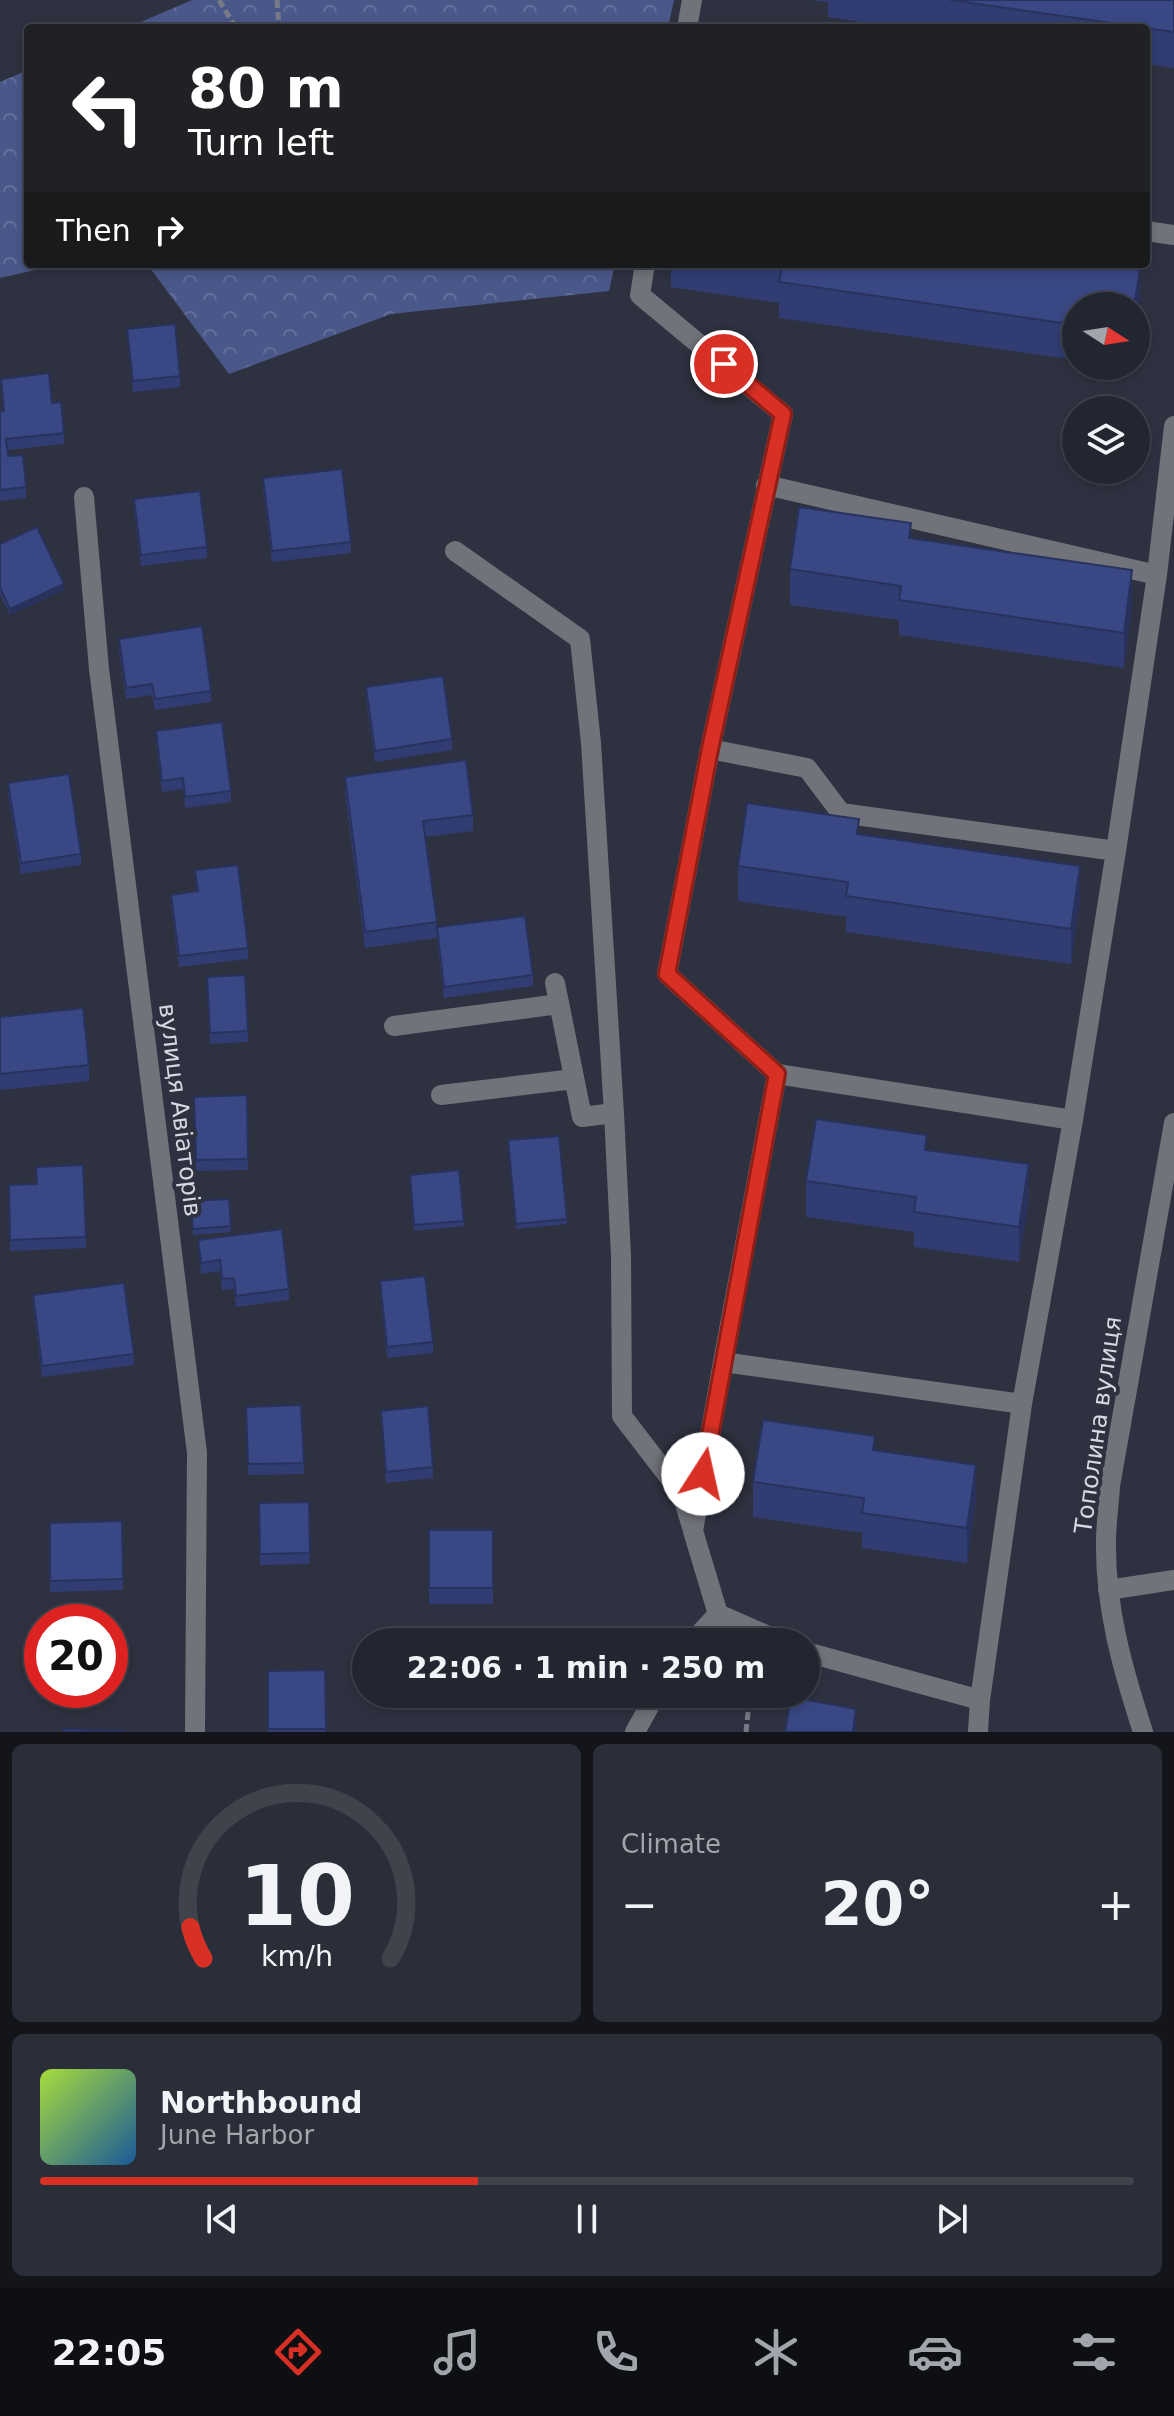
<!DOCTYPE html>
<html lang="en">
<head>
<meta charset="utf-8">
<style>
  body { margin:0; font-family:"DejaVu Sans",sans-serif; background:#2a2e38; color:#f1f3f6; height:100vh; display:flex; flex-direction:column; font-size:30px; white-space:nowrap }
  * { box-sizing:border-box; margin:0 }
  p { font-size:26px; color:#a2a5ab }
  .icon { flex:none; width:44px; height:44px; fill:none; stroke:currentColor; stroke-width:2; stroke-linecap:round; stroke-linejoin:round }
  .map { position:relative; height:1732px; overflow:hidden }
  .sheet { display:flex; flex-direction:column; gap:12px; padding:12px; background:#13151a; flex:1 }
  .sheet>* { flex:none }
  .top-card { position:absolute; left:24px; top:24px; width:1126px; height:244px; border-radius:8px; box-shadow:0 4px 12px #0003,0 0 0 2px #3f434c; background:#202124; color:#fff; overflow:hidden }
  .needle { width:52px; rotate:102deg }
  .buttons { position:absolute; left:1062px; top:292px; display:grid; gap:16px }
  .buttons a { display:grid; place-items:center; width:88px; height:88px; border-radius:50%; background:#222630; box-shadow:0 4px 12px #0003,0 0 0 2px #3f434c; font-size:40px }
  .speed { position:absolute; left:24px; top:1604px; display:flex; gap:16px; font-size:40px; font-weight:700; text-align:center }
  .speed>* { display:grid; place-content:center; width:104px; height:104px; border-radius:50%; background:#222630; box-shadow:0 4px 12px #0003,0 0 0 2px #3f434c; line-height:1 }
  .speed .limit { border:12px solid #d22; background:#fff; color:#111 }
  .pin { position:absolute; display:grid; place-items:center; width:68px; height:68px; color:#fff; margin:-34px; border:4px solid #fff; border-radius:50%; box-shadow:0 2px 8px #0007 }
  .me { position:absolute; width:88px; margin:-44px; rotate:10deg; stroke-linejoin:round; filter:drop-shadow(0 0 6px #0008) }
  .turn { display:flex; align-items:center; gap:28px; height:168px; padding:0 32px; font-size:36px }
  .turn .icon { width:104px; height:104px; stroke-width:2.5 }
  .turn b { display:block; font-size:56px; line-height:68px }
  .then { display:flex; align-items:center; height:76px; padding:0 32px; background:#0003; gap:16px; font-size:30px }
  .big { font-size:60px; font-weight:600; line-height:1.1 }
  .sheet .tile { flex:1; display:flex; flex-direction:column; justify-content:center; gap:12px; min-width:0; padding:0 28px; border-radius:12px; background:#2a2e38 }
  .sheet .dial { align-items:center; gap:0 }
  .dial svg { height:208px; overflow:visible; fill:none; stroke:#3f434c; stroke-width:7; stroke-linecap:round; text-anchor:middle }
  .dial text { fill:#f1f3f6; stroke:none }
  .song { display:flex; align-items:center; gap:24px }
  .cover { width:96px; height:96px; border-radius:12px; background:linear-gradient(135deg,hsl(80 70% 55%),hsl(210 70% 35%)) }
  .played { height:8px; border-radius:4px; background:linear-gradient(90deg,#d93025 40%,#3f434c 40%) }
  .keys { display:flex; justify-content:space-around; direction:ltr }
  .heat { display:flex; justify-content:space-between; align-items:center; font-size:44px; direction:ltr }
  .sheet .tiles { flex:1; display:grid; gap:12px; grid-template-columns:1fr 1fr }
  .tile:last-child { grid-column:span 2 }
  .trip { position:absolute; left:352px; top:1628px; width:468px; height:80px; border-radius:40px; background:#222630; box-shadow:0 4px 12px #0003,0 0 0 2px #3f434c; font-weight:600; line-height:80px; text-align:center }
  .menu { display:flex; height:128px; justify-content:space-around; align-items:center; background:#0e0f13; color:#a2a5ab }
  .menu .icon { width:56px; height:56px }
  .menu .on { color:#d93025 }
  .menu b { font-size:36px; color:#f1f3f6 }
  .map>svg:first-child { display:block }
  .forest { fill:url(#forest-crowns) }
  .lines { fill:none; stroke-linecap:round; stroke-linejoin:round }
  .path { stroke:#777b87; stroke-width:5; stroke-dasharray:8 4; stroke-linecap:butt }
  .minor { stroke:#71737a; stroke-width:20 }
  .wall { fill:#313d72 }
  .shaded-wall { fill:#28325c }
  .building { fill:#394784; stroke:#28325c; stroke-width:2 }
  .route-casing { stroke:#8d1f18; stroke-width:20 }
  .route { stroke:#d93025; stroke-width:14 }
  .labels { text-anchor:middle; stroke-width:8; stroke-linejoin:round; paint-order:stroke }
  .street-label { font-size:24px; fill:#d6d9e2; stroke:#2e3240 }
</style>
</head>
<body>
<div class="map">
<svg width="1174" height="1732" viewBox="0 0 1174 1732">
  <defs>
    <pattern id="forest-crowns" width="20" height="18" patternUnits="userSpaceOnUse" patternTransform="scale(2)"><rect width="20" height="18" fill="#4a5789"/><path d="M2 6a3 3 0 1 1 6 0M12 15a3 3 0 1 1 6 0" fill="none" stroke="#636f99"/></pattern>
  </defs>
  <rect width="100%" height="100%" fill="#2e3240"/>
  <path class="forest" d="M192,0H674L668,28H127Z
    M28,70V264H61L0,278V82Z
    M147,264H615L609,291L391,314L229,374Z"/>
  <g class="lines">
    <path class="path" d="M219,0L236,28
      M277,0L279,28
      M746,1732L750,1694"/>
    <path class="minor" d="M687,28L692,0
      M1146,231L1174,235
      M645,264L640,295L783,414L710,749L667,974L777,1074L723,1362L693,1531L718,1614L782,1642
      M766,485L1157,575
      M84,497L99,669L197,1453L195,1732
      M455,551L580,639L591,743L614,1113L621,1256L622,1416L682,1494L692,1527
      M710,749L807,768L841,813L1116,851
      M555,983L582,1117L614,1113
      M394,1026L559,1004
      M777,1074L1073,1120
      M441,1095L574,1079
      M723,1362L1022,1404
      M1108,1590L1174,1580
      M692,1642L718,1614
      M806,1652L980,1700
      M635,1732L656,1694
      M978,1732L980,1700L1022,1404L1073,1120L1116,851L1157,575L1174,426
      M1143,1732C1123,1670 1105,1608 1106,1542C1106,1523 1109,1504 1110,1486L1174,1123"/>
  </g>
  <path class="wall" d="M811,0H1174V68L1146,64V28H901L828,17V2Z
    M671,264H1096L1140,306H1076V360L779,318V303L671,287Z
    M127,329L180,376V387L133,392Z
    M1,379L52,403L64,433V444L8,450V456L26,487V498L0,501V411H3Z
    M263,478L351,542V553L272,562L263,489Z
    M134,499L207,547V558L141,566L134,510Z
    M911,538L1132,605L1124,668L899,635V620L790,605V569Z
    M0,544L64,590L10,615L0,594Z
    M119,639L211,691V702L155,710L152,695L126,699L119,650Z
    M366,687L452,739V750L375,762L366,698Z
    M156,731L231,791V802L185,808L183,789L162,792L156,742Z
    M345,777L473,815V831L425,837L437,927L533,975V986L444,998L437,938L365,948L345,793Z
    M8,783L81,854V865L21,874L8,794Z
    M859,834L1080,901L1071,964L846,932V917L738,901V866Z
    M195,870L248,948V959L179,967L171,906V895L196,891Z
    M207,977L248,1031V1042L210,1044Z
    M0,1017L89,1065V1081L0,1090Z
    M247,1095L248,1170L196,1171L194,1097Z
    M508,1146L567,1219V1224L516,1229Z
    M927,1150L1029,1200L1019,1262L914,1247V1232L806,1217V1181Z
    M83,1165L86,1248L10,1251L9,1185L37,1184Z
    M410,1181L464,1221V1226L414,1231Z
    M229,1199L231,1232L193,1235L190,1201Z
    M198,1240L289,1289V1300L236,1307L234,1289L222,1290L220,1271L201,1274Z
    M380,1281L433,1342V1353L387,1358L380,1292Z
    M33,1295L134,1354V1365L42,1377L33,1306Z
    M301,1405L304,1474L248,1475L246,1407Z
    M381,1411L433,1467V1478L386,1483Z
    M875,1451L976,1500L967,1563L862,1548V1533L753,1517V1482Z
    M309,1502L310,1564L260,1565L259,1503Z
    M122,1521L123,1590L50,1592V1523Z
    M429,1530H493V1604H429Z
    M325,1670L326,1732H268V1671Z
    M509,1694H558L557,1710L509,1706Z"/>
  <path class="shaded-wall" d="M1140,270V306L1136,330V306H1134Z
    M1132,570V605L1124,668V633Z
    M64,584V590L10,615V609Z
    M1080,866V901L1071,964V929Z
    M1029,1164V1200L1019,1262V1227Z
    M976,1465V1500L967,1563V1528Z
    M856,1709V1732H853Z"/>
  <path class="building" d="M950,0H1174V32Z
    M756,264H1096L1140,270L1134,306H1076V325L779,282L782,268Z
    M175,324L180,376L133,381L127,329Z
    M49,373L52,403L61,402L64,433L6,439L8,456L23,455L26,487L0,490V411H4L1,379Z
    M342,469L351,542L272,551L263,478Z
    M200,491L207,547L141,555L134,499Z
    M799,507L911,523L909,538L1132,570L1124,633L899,600L901,586L790,569Z
    M37,527L64,584L10,609L0,588V544Z
    M202,626L211,691L155,699L152,684L126,688L119,639Z
    M443,676L452,739L375,751L366,687Z
    M222,722L231,791L185,797L183,778L162,781L156,731Z
    M466,760L473,815L423,821L437,922L365,932L345,777Z
    M69,774L81,854L21,863L8,783Z
    M747,803L859,819L857,834L1080,866L1071,929L846,896L848,882L738,866Z
    M238,865L248,948L179,956L171,895L198,891L195,870Z
    M525,916L533,975L444,987L437,927Z
    M245,975L248,1031L210,1033L207,977Z
    M83,1008L89,1065L0,1074V1017Z
    M247,1095L248,1159L196,1160L194,1097Z
    M816,1119L927,1135L925,1150L1029,1164L1019,1227L914,1212L916,1197L806,1181Z
    M559,1136L567,1219L516,1224L508,1140Z
    M83,1165L86,1237L10,1240L9,1185L37,1184L36,1167Z
    M459,1170L464,1221L414,1225L410,1175Z
    M229,1199L231,1226L193,1229L190,1201Z
    M282,1229L289,1289L236,1296L234,1278L222,1279L220,1260L201,1263L198,1240Z
    M425,1276L433,1342L387,1347L380,1281Z
    M124,1283L134,1354L42,1366L33,1295Z
    M301,1405L304,1463L248,1464L246,1407Z
    M428,1406L433,1467L386,1472L381,1411Z
    M763,1420L875,1436L873,1450L976,1465L967,1528L862,1513L864,1498L753,1482Z
    M309,1502L310,1553L260,1554L259,1503Z
    M122,1521L123,1579L50,1581V1523Z
    M429,1530H493V1588H429Z
    M325,1670L326,1729H268V1671Z
    M791,1697L856,1709L853,1732H785Z
    M63,1729L124,1731V1732H63Z"/>
  <g class="lines">
    <defs>
      <path id="route" d="M703,1474L777,1074L667,974L710,749L783,414L724,364"/>
    </defs>
    <use href="#route" class="route-casing"/>
    <use href="#route" class="route"/>
  </g>
  <g class="labels">
    <g class="street-label">
      <text transform="translate(180 1110) rotate(83)" y="8">вулиця Авіаторів</text>
      <text transform="translate(1098 1425) rotate(-82)" y="8">Тополина вулиця</text>
    </g>
  </g>
</svg>
<div class="buttons">
<a><svg class="needle" viewBox="-14 -14 28 28"><path d="M0-13l5 13h-10z" fill="#e53935"/><path d="M0 13l5-13h-10z" fill="#a2a5ab"/></svg></a>
<a><svg class="icon" aria-label="layers" viewBox="0 0 24 24"><path d="M12 4l9 5-9 5-9-5zM3 14l9 5 9-5"/></svg></a>
</div>
<div class="speed"><div class="limit">20</div></div>
<div class="pin" style="left:724px;top:364px;background:#d93025"><svg class="icon" aria-label="arrive" viewBox="0 0 24 24"><path d="M6 21V4h12l-3 4 3 4H6"/></svg></div>
<svg class="me" style="left:703px;top:1474px" viewBox="-20 -20 40 40"><circle r="19" fill="#fff"/><path d="M0-13L10 11 0 6-10 11z" fill="#d93025"/></svg>
<div class="trip">22:06 · 1 min · 250 m</div>
<div class="top-card">
<div class="turn"><svg class="icon" aria-label="left" viewBox="0 0 24 24"><path d="M17 20v-9H6M10 6l-5 5 5 5"/></svg><div><b>80 m</b>Turn left</div></div>
<div class="then">Then<svg class="icon" aria-label="right" viewBox="0 0 24 24"><path d="M7 20v-9h11M14 6l5 5-5 5"/></svg></div>
</div>
</div>
<section class="sheet">
<div class="tiles">
<div class="tile dial"><svg viewBox="0 0 100 80">
<path d="M14 69A42 42 0 1 1 86 69"/>
<path d="M14 69A42 42 0 0 1 9 57" stroke="#d93025"/>
<text x="50" y="56" font-size="32" font-weight="700">10</text>
<text x="50" y="72" font-size="11">km/h</text>
</svg></div>
<div class="tile"><p>Climate</p>
<div class="heat"><a>−</a><b class="big">20°</b><a>+</a></div>
</div>
<div class="tile">
<div class="song"><i class="cover"></i><div><b>Northbound</b><p>June Harbor</p></div></div>
<div class="played"></div>
<div class="keys"><svg class="icon" aria-label="previous" viewBox="0 0 24 24"><path d="M18 5L8 12l10 7zM5 5v14"/></svg><svg class="icon" aria-label="pause" viewBox="0 0 24 24"><path d="M8 5v14M16 5v14"/></svg><svg class="icon" aria-label="next" viewBox="0 0 24 24"><path d="M6 5l10 7-10 7zM19 5v14"/></svg></div>
</div>
</div>
</section>
<nav class="menu">
<b>22:05</b>
<svg class="icon on" aria-label="directions" viewBox="0 0 24 24"><path d="M12 3l9 9-9 9-9-9zM9 14v-3h6M13 9l2 2-2 2"/></svg>
<svg class="icon" aria-label="music" viewBox="0 0 24 24"><path d="M9 18V5l10-2v13"/><circle cx="6" cy="18" r="3"/><circle cx="16" cy="16" r="3"/></svg>
<svg class="icon" aria-label="phone" viewBox="0 0 24 24"><path d="M5 4h4l2 5-3 2q2 4 5 5l2-3 5 2v4C11 20 4 13 5 4z"/></svg>
<svg class="icon" aria-label="climate" viewBox="0 0 24 24"><path d="M12 3v18M4 7l16 10M4 17L20 7"/></svg>
<svg class="icon" aria-label="car" viewBox="0 0 24 24"><path d="M5 17H2v-5l4-1 3-4h7l3 4 3 1v5h-3M9 17h6M6 11h13"/><circle cx="7" cy="17" r="2"/><circle cx="17" cy="17" r="2"/></svg>
<svg class="icon" aria-label="filters" viewBox="0 0 24 24"><path d="M4 7h16M4 17h16"/><circle cx="9" cy="7" r="2"/><circle cx="15" cy="17" r="2"/></svg>
</nav>
</body>
</html>
